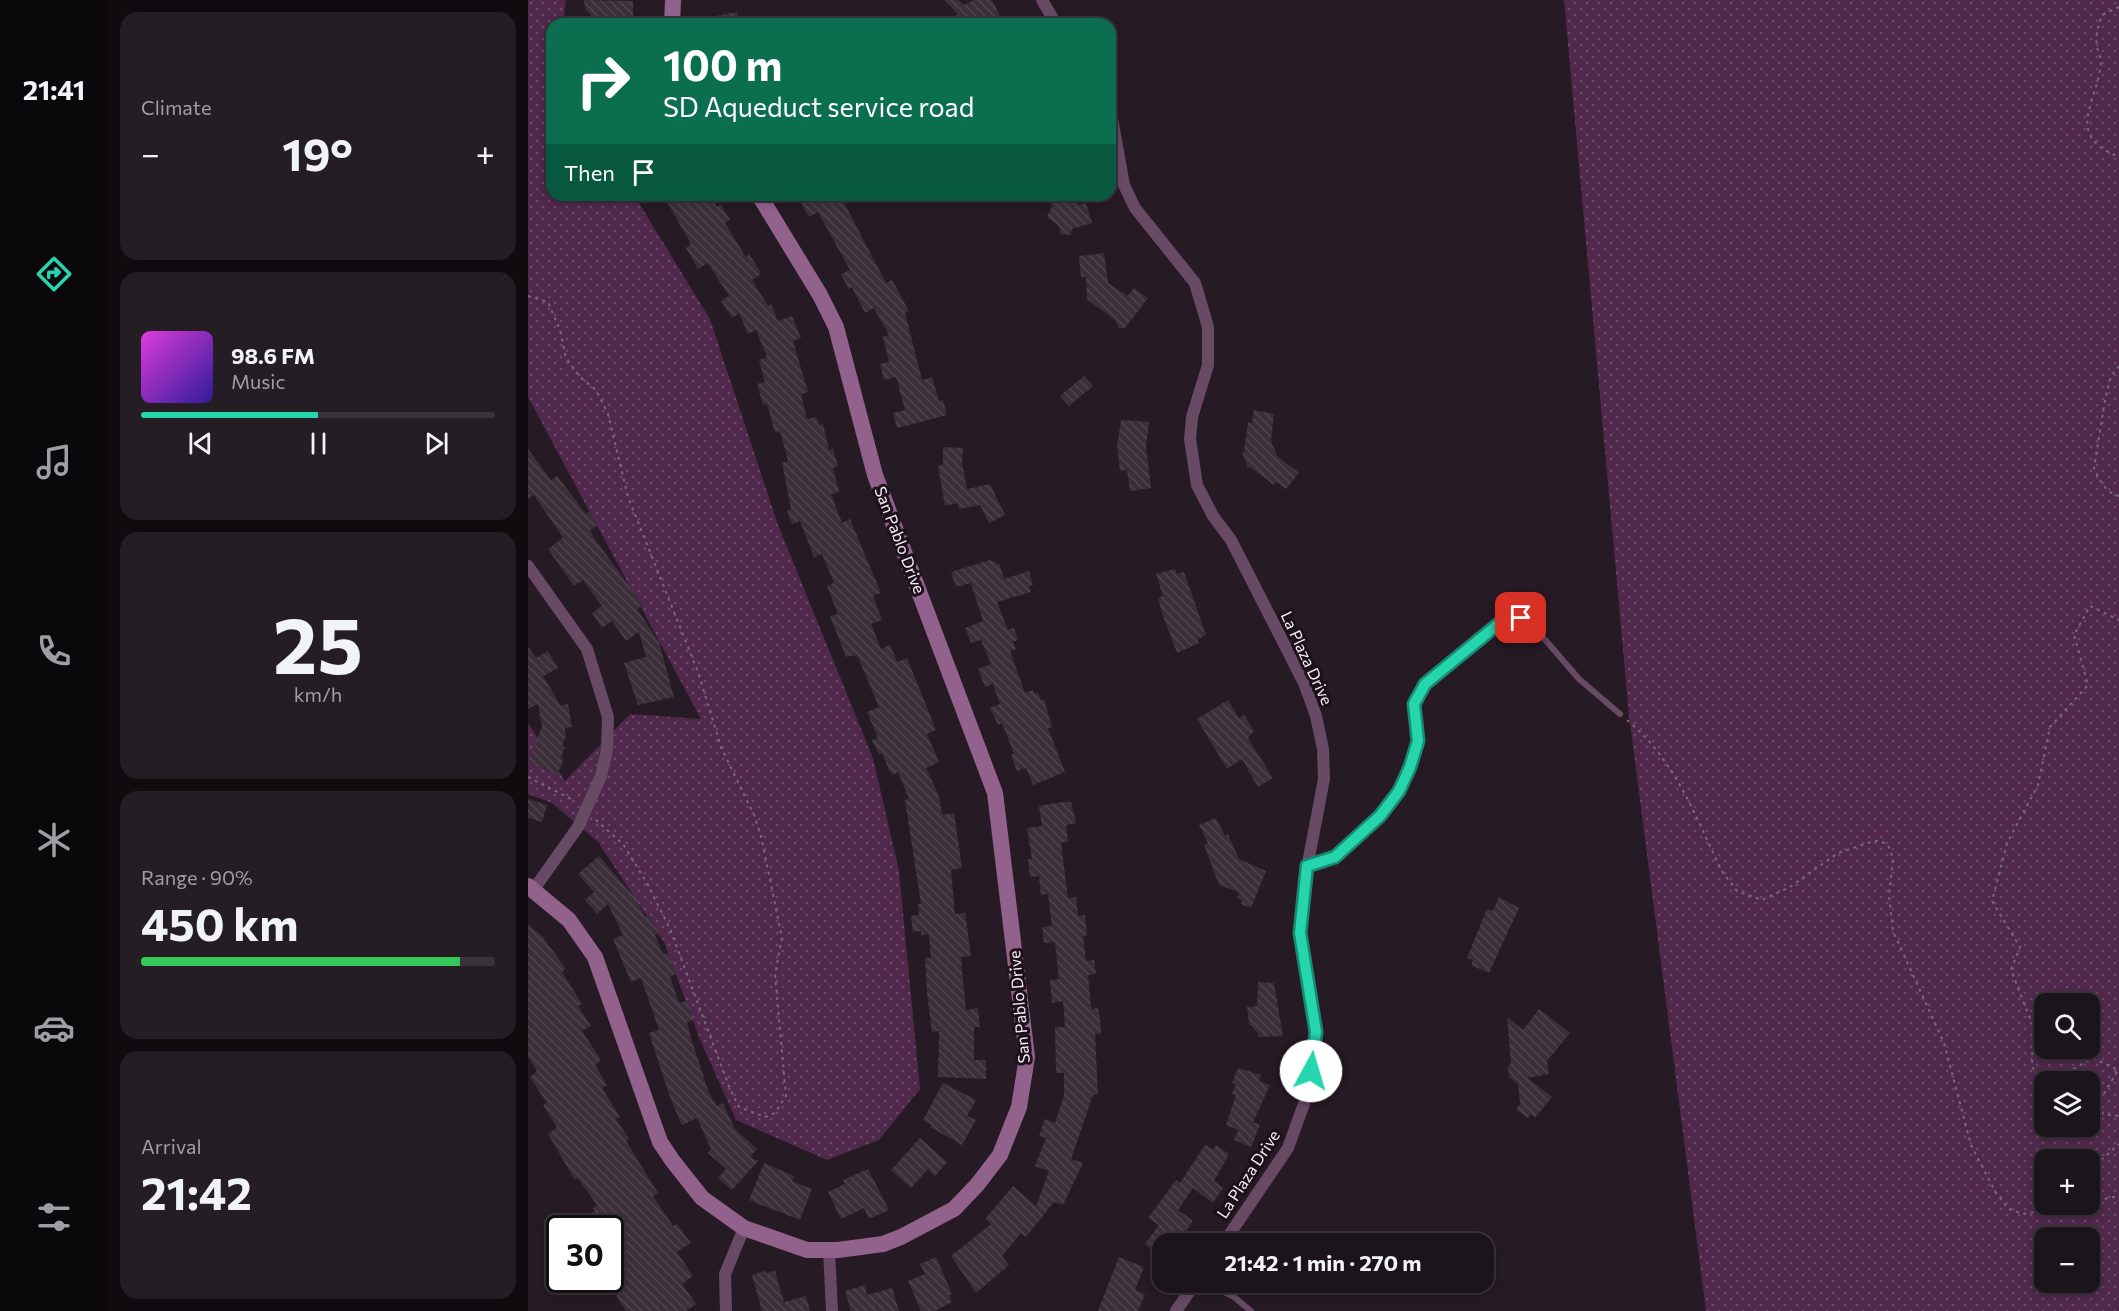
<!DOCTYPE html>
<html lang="en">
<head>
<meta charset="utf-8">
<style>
  body { margin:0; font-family:Commissioner,sans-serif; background:#251d24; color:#f1f3f6; height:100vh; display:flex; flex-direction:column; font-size:22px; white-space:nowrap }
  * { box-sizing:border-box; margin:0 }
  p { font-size:20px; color:#a09ea3 }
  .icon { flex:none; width:33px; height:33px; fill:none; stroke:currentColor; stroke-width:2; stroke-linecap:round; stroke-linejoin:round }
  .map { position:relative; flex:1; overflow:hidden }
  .side { display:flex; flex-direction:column; gap:12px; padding:12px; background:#0f0b0f; width:420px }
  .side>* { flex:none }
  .guide { position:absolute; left:18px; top:18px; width:570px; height:183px; border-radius:18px; box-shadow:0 3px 9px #0003,0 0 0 2px #3a333a; background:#0b6e4f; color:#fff; overflow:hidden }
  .tools { position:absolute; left:1506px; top:993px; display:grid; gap:12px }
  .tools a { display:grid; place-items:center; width:66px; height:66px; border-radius:12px; background:#1c141b; box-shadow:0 3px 9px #0003,0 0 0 2px #3a333a; font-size:30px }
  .speed { position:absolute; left:18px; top:1215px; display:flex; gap:12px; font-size:30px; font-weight:700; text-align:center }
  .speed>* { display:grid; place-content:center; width:78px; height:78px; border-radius:50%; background:#1c141b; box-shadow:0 3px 9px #0003,0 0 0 2px #3a333a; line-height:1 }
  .speed .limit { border:3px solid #111; border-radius:9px; background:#fff; color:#111 }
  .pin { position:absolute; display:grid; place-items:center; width:51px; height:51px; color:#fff; margin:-26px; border-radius:12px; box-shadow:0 3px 9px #0006 }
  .me { position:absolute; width:66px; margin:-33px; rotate:6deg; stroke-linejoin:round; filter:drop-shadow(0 0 4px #0008) }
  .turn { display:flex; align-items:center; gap:21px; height:126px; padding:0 18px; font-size:27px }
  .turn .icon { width:78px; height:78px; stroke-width:2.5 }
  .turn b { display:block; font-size:42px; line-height:51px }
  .then { display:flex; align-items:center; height:57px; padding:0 18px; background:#0003; gap:12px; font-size:22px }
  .big { font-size:45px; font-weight:700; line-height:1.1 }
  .side .widget { flex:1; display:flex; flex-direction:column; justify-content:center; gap:9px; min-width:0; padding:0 21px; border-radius:18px; background:#251d24 }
  .side .dial { align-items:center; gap:0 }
  .dial b { font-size:78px; line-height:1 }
  .song { display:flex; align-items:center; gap:18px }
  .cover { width:72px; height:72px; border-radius:9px; background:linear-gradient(135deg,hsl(300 70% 55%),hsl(250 70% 35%)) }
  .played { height:6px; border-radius:3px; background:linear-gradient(90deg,#25d5ae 50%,#3a333a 50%) }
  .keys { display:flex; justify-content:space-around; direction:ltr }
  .heat { display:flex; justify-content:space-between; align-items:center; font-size:33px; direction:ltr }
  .charge { height:9px; border-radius:4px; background:linear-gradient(90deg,#34c759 90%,#3a333a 0) }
  .trip { position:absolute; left:624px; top:1233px; width:342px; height:60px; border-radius:18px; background:#1c141b; box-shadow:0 3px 9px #0003,0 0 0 2px #3a333a; font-weight:700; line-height:60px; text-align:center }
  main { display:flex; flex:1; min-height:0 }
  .tabs { display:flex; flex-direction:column; width:108px; justify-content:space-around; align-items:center; background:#0b080b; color:#a09ea3 }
  .tabs .icon { width:42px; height:42px }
  .tabs .on { color:#25d5ae }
  .tabs b { font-size:27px; color:#f1f3f6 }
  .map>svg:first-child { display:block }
  .grass { fill:url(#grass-dots); fill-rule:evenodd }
  .building { fill:url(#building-back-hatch) }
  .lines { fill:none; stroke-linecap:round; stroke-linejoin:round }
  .path { stroke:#766c75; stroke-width:2; stroke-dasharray:3 4.5; stroke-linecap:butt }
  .lane { stroke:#684a65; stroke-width:6 }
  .street { stroke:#684a65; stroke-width:12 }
  .secondary { stroke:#92618c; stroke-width:16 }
  .route-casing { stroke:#188a71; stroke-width:15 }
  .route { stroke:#25d5ae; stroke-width:10 }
  .labels { text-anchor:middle; stroke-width:6; stroke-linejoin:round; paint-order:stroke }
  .street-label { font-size:16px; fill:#f8f0f7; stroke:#1c111b }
</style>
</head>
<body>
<main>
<nav class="tabs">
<b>21:41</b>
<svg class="icon on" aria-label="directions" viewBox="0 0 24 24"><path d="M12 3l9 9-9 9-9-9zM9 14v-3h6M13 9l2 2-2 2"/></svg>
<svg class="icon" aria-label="music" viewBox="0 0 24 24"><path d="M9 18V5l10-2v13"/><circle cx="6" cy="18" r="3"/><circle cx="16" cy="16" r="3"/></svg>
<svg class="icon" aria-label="phone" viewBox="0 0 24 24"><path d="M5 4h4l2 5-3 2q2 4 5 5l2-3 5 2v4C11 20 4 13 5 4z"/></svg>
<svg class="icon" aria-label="climate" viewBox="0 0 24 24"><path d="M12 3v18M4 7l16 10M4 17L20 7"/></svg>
<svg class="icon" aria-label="car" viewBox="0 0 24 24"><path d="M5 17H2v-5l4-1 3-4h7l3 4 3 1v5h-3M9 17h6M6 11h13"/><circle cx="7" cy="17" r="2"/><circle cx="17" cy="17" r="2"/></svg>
<svg class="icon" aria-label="filters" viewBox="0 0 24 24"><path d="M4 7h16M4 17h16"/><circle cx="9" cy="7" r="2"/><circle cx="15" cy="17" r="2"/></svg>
</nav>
<section class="side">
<div class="widget"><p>Climate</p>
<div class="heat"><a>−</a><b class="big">19°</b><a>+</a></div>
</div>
<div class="widget">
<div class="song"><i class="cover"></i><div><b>98.6 FM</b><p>Music</p></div></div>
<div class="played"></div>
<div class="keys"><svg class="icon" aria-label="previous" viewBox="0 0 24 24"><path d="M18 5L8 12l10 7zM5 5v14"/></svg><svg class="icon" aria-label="pause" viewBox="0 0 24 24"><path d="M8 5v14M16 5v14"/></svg><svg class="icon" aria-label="next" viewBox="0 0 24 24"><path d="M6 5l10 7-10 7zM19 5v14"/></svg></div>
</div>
<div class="widget dial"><b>25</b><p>km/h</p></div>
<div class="widget"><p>Range · 90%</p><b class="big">450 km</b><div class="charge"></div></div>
<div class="widget"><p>Arrival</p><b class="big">21:42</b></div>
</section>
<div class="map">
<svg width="1591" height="1311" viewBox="0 0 1591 1311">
  <defs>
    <pattern id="grass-dots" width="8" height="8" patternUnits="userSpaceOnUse" patternTransform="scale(1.5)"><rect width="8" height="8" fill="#50284c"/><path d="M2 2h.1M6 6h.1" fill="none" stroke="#6a4867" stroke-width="1.8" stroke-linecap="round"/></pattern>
    <pattern id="building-back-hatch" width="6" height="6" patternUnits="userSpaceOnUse" patternTransform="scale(1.5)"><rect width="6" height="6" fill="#3c2f3a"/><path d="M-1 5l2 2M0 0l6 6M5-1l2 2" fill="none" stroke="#4f434e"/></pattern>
  </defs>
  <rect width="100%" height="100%" fill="#261a24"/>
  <path class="grass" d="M0,0H38L35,24H24V195H106L182,319L250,525L345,758L371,871L392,1089L351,1140L299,1160L208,1120L171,1037L136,942L70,842L24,803L0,794V723L37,781L102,714L173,719L0,397Z
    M1036,0H1591V1311H1178L1101,715ZM1516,1004H1562V1048H1516ZM1516,1082H1562V1126H1516ZM1516,1160H1562V1204H1516ZM1516,1238H1562V1282H1516Z"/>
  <path class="building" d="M56,0L105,1V19L68,21L57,9Z
    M416,0H430L436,5L446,0H464L476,24H433L426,18L430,14Z
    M209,12L211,24H177L176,18Z
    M135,195H181L189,207L193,204L202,220L197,223L218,257L221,254L231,270L233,274L224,280L240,306L243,304L250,321L264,316L273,338L265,341L280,392L273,394L279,419L288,417L291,425L295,424L301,450L305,449L310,466L305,468L311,492L303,494L314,523L322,519L353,593L345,596L354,620L343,624L353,649L362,645L369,662L379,658L408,730L399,734L411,762L398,768L411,796L414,815L426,813L434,868L423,870L427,914L437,913L443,956L433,957L435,980L438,1010L450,1008L452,1027H447L446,1030V1060H458V1079L410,1077L411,1031L404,1032L399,993L397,958H403L401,934L393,935V931L385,932L383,916L391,915L390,904H393L377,800L381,799L370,772L365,775L361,770L354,753L351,755L344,740L350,738L339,712L351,707L329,655L318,657L302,616L310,614L299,586L306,583L294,554L286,557L272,521L264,524L259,511L263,509L254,463L260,461L252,431L247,433L239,404L235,405L229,384L237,382L231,360L239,357L228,330L220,334L211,313L204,318L193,301L201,296L180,263L170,269L158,248L163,244Z
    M268,195H312L358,283L364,280L381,311L377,313L394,380L404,377L411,401L415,400L419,415L369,428L365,413L377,410L368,377L356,380L352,364L361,362L355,337L361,335L346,308L337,313L324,287L321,289L313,274L322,270L290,212L281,217Z
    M521,195H547L550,205L558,203L564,223L544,229L543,235L533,234L530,225L519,217L524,206Z
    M576,253L580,283L600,296L606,288L620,298L597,328H591L587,320L559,299L558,277H553L551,256Z
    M556,376L565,386L541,406L532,396Z
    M726,410L746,414L743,441L749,456L771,473L758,489L748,482L746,485L722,467L720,468L714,452H716L720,422L724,423Z
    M593,420L621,422L618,448L623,488L602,491L599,470L592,471L589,447Z
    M415,447L435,448L434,463L439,489L462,484L477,515L461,523L452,505L430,509V503L417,506L410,466L415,465Z
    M0,449L23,480L29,476L58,514L61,512L70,525L62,530L66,538L115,605L109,609L131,642L146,697L110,705L96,663L118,657L111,632L98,641L84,621L74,628L64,613L74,606L55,580L46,586L20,549L35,538L6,495L0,499Z
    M462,560L472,565L476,579L501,571L505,585L501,586L503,592L469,602L480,630L486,628L490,640L485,642L488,649L482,651L497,693L505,690L507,694L510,693L513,700L516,699L524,727L520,728L537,772L505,785L498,768L489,771L483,755L486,754L474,723L470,725L462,708L472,704L465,684L457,687L450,669L463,664L453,640L443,643L437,628L455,621L443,583L428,587L423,572Z
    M647,569L649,574L656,572L678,635L670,639L671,643L649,653L634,613L630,598L635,596L628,574Z
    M0,647L8,658L20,651L30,668L15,676L33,706L40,704L44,727L37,728L38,736L34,746L37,747L33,757L36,759L29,775L1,762L14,726L10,704L0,709Z
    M700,700L711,718L716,715L726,731L720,738L745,778L730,787L714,759L699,769L669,719Z
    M0,799L19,805L14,822L0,818Z
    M534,802H543L548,823L538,825L540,841L533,843L540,898L548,897L550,916L557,915L559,935L555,936L558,961L566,960L568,974L560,975L563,1006L564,1009L570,1008L572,1018L573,1034H567L570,1095H565L543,1159L555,1163L535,1205L526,1202L498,1237L493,1233L474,1256L481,1265L448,1293L423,1256L463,1224L457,1219L485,1186L508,1206L521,1171L507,1166L518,1138L511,1136L517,1119L527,1123L536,1096V1073H528L527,1027H537L535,1001L524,1003L522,980L531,979L527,942L516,943L514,927L524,926L520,894L513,895L511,876L502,877L500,859H504L499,828L514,826L511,806Z
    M688,818L697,836L700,834L711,859L738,871L723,908L713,904L714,900L709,898L711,892L691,885L676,845L680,843L671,825Z
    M71,856L109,900L117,917L122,915L131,933L127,935L131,945L135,954L140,953L148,974L142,977L150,1000L152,1003L159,1001L165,1020L159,1022L163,1038L181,1093L189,1106L195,1103L207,1129L229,1149L222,1157L230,1161L204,1190L190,1178L198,1169L180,1153L183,1149L169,1118L154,1125L143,1100L121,1033L131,1030L113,978L103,982L85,939L95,935L80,904L69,914L57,900L66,892L50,874Z
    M971,897L991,908L961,973L943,965L945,960L939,958L959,909L965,911Z
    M0,924L14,936L38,969L34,972L54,1004L50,1006L63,1026L54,1031L73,1060L67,1065L79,1085L74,1088L92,1117L88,1119L101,1139L98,1141L130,1193L125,1196L145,1226L148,1223L163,1243L149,1252L165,1276L154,1284L168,1304L158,1311H98L88,1296L96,1291L86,1275L89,1273L85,1264L94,1259L82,1242V1228H72L62,1214L67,1211L65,1208L69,1205L50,1178L47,1180L20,1134L29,1127L15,1105L19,1103L2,1077L9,1071L0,1057Z
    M730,982L746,983L755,1036L731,1037L730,1033L721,1024L719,1007L729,1006Z
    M1011,1009L1042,1033L1019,1061L1021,1074L1000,1078L1024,1097L1007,1118L1003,1114L1000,1118L988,1109L992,1104L990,1084L981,1077L980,1067L983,1063L979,1017L995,1030Z
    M710,1068L733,1075L731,1081L742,1085L725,1122L732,1125L723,1147L706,1140L710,1130L698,1125L708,1095L704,1094L708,1084L704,1083Z
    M415,1083L448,1100L439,1116L448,1120L434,1145L402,1127L404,1125L395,1120Z
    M392,1138L419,1162L407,1176L400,1169L383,1188L363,1170Z
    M677,1145L685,1150L688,1145L701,1154L686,1181L695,1188L685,1203L665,1188L650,1210L665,1221L654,1237L663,1244H634V1257L617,1244L631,1225L620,1218L648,1180L652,1183Z
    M236,1163L266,1176L264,1181L284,1189L272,1220L221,1200Z
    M340,1169L361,1210L341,1219L336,1208L313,1219L300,1192L317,1184L315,1180Z
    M408,1257L424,1294L421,1295L424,1302L407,1311H393L380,1281L397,1274L392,1264Z
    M591,1257L616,1267L607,1290L617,1294L610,1311H570Z
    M237,1271L238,1273L247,1271L256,1302L278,1296L282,1311H234L224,1275Z
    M337,1285L339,1295L364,1288L371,1311H323L317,1291Z"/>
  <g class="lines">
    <path class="path" d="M1591,7L1574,15C1570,27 1567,35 1569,47C1570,52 1573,57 1573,61C1571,102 1534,134 1591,157
      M0,296L20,302L32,330L38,358L52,377L68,390L80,414L100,497L170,672L193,747L226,815L233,836L254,938L247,974L258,1096L247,1113L237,1117L211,1107L202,1089L142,929L119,883L95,844L67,819
      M1591,366L1583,376L1577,400L1566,468C1571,480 1578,493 1591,496
      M1099,720C1147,760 1167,815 1193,870L1209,891L1234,900L1262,887L1310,853L1346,841H1352L1360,845L1365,858L1361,896L1365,931L1416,1043L1443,1145L1468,1193L1481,1209L1495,1214L1552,1204
      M0,777L47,801
      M1540,1082L1542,1071L1565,1058L1590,1070L1571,1102L1575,1114L1591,1116
      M1516,1090L1504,1066L1505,1026L1483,970L1492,947L1464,901L1479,843L1510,785L1522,727L1560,685L1546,635L1562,606L1591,620
      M1562,1170L1591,1144
      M1562,1202L1591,1196
      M1522,1211L1527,1204"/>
    <path class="lane" d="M780,866C788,863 798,861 806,857C840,841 887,778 890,740C891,729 884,715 887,703C892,682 957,632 977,620L993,619L1013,635L1051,679L1092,714
      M677,1282L706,1297L723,1311"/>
    <path class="street" d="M514,0L528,24
      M582,107L596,185L607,208L667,283L680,327V365L664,417L662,439L669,485L685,516L703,540L776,683L788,716L795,749L796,779L780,863L772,933L788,1032L781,1090L760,1148L695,1244
      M0,566L59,649L80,717L79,750L73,776L50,827L6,889
      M301,1250L304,1311
      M198,1311L197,1274L216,1228
      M648,1311L668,1282"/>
    <path class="secondary" d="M144,24L145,0
      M0,886L41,920L67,957L132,1142L144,1160L174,1198L216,1228L279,1250H310L355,1244L373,1237L426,1209L449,1185L472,1155L491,1107L499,1057L467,793L347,475L308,327L292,295L231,195"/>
  </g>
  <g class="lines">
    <defs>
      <path id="route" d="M783,1071L788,1032L772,933L779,866L807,857L852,816L871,791L882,767L890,741L886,704L897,684L969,625L981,618H993"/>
    </defs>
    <use href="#route" class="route-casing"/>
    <use href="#route" class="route"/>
  </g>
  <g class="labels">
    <g class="street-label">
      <text transform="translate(372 540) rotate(69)" y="6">San Pablo Drive</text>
      <text transform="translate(779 658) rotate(65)" y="6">La Plaza Drive</text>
      <text transform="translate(491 1007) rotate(-95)" y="6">San Pablo Drive</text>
      <text transform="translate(720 1174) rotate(-57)" y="6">La Plaza Drive</text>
    </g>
  </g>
</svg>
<div class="tools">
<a><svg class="icon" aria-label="search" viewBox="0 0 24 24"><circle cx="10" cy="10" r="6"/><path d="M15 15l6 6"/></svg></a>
<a><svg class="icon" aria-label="layers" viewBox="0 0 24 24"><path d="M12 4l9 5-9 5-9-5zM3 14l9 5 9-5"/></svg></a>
<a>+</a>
<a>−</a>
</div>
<div class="speed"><div class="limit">30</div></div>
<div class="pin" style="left:993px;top:618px;background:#d93025"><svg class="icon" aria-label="arrive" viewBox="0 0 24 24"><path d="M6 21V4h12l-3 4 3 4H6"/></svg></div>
<svg class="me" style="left:783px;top:1071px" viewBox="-20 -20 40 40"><circle r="19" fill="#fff"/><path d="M0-13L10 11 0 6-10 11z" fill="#25d5ae"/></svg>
<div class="trip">21:42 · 1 min · 270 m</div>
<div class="guide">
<div class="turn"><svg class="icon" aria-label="right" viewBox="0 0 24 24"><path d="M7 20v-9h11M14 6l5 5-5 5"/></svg><div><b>100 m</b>SD Aqueduct service road</div></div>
<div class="then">Then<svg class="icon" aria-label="arrive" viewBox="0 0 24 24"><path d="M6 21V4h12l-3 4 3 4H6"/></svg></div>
</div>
</div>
</main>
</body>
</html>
